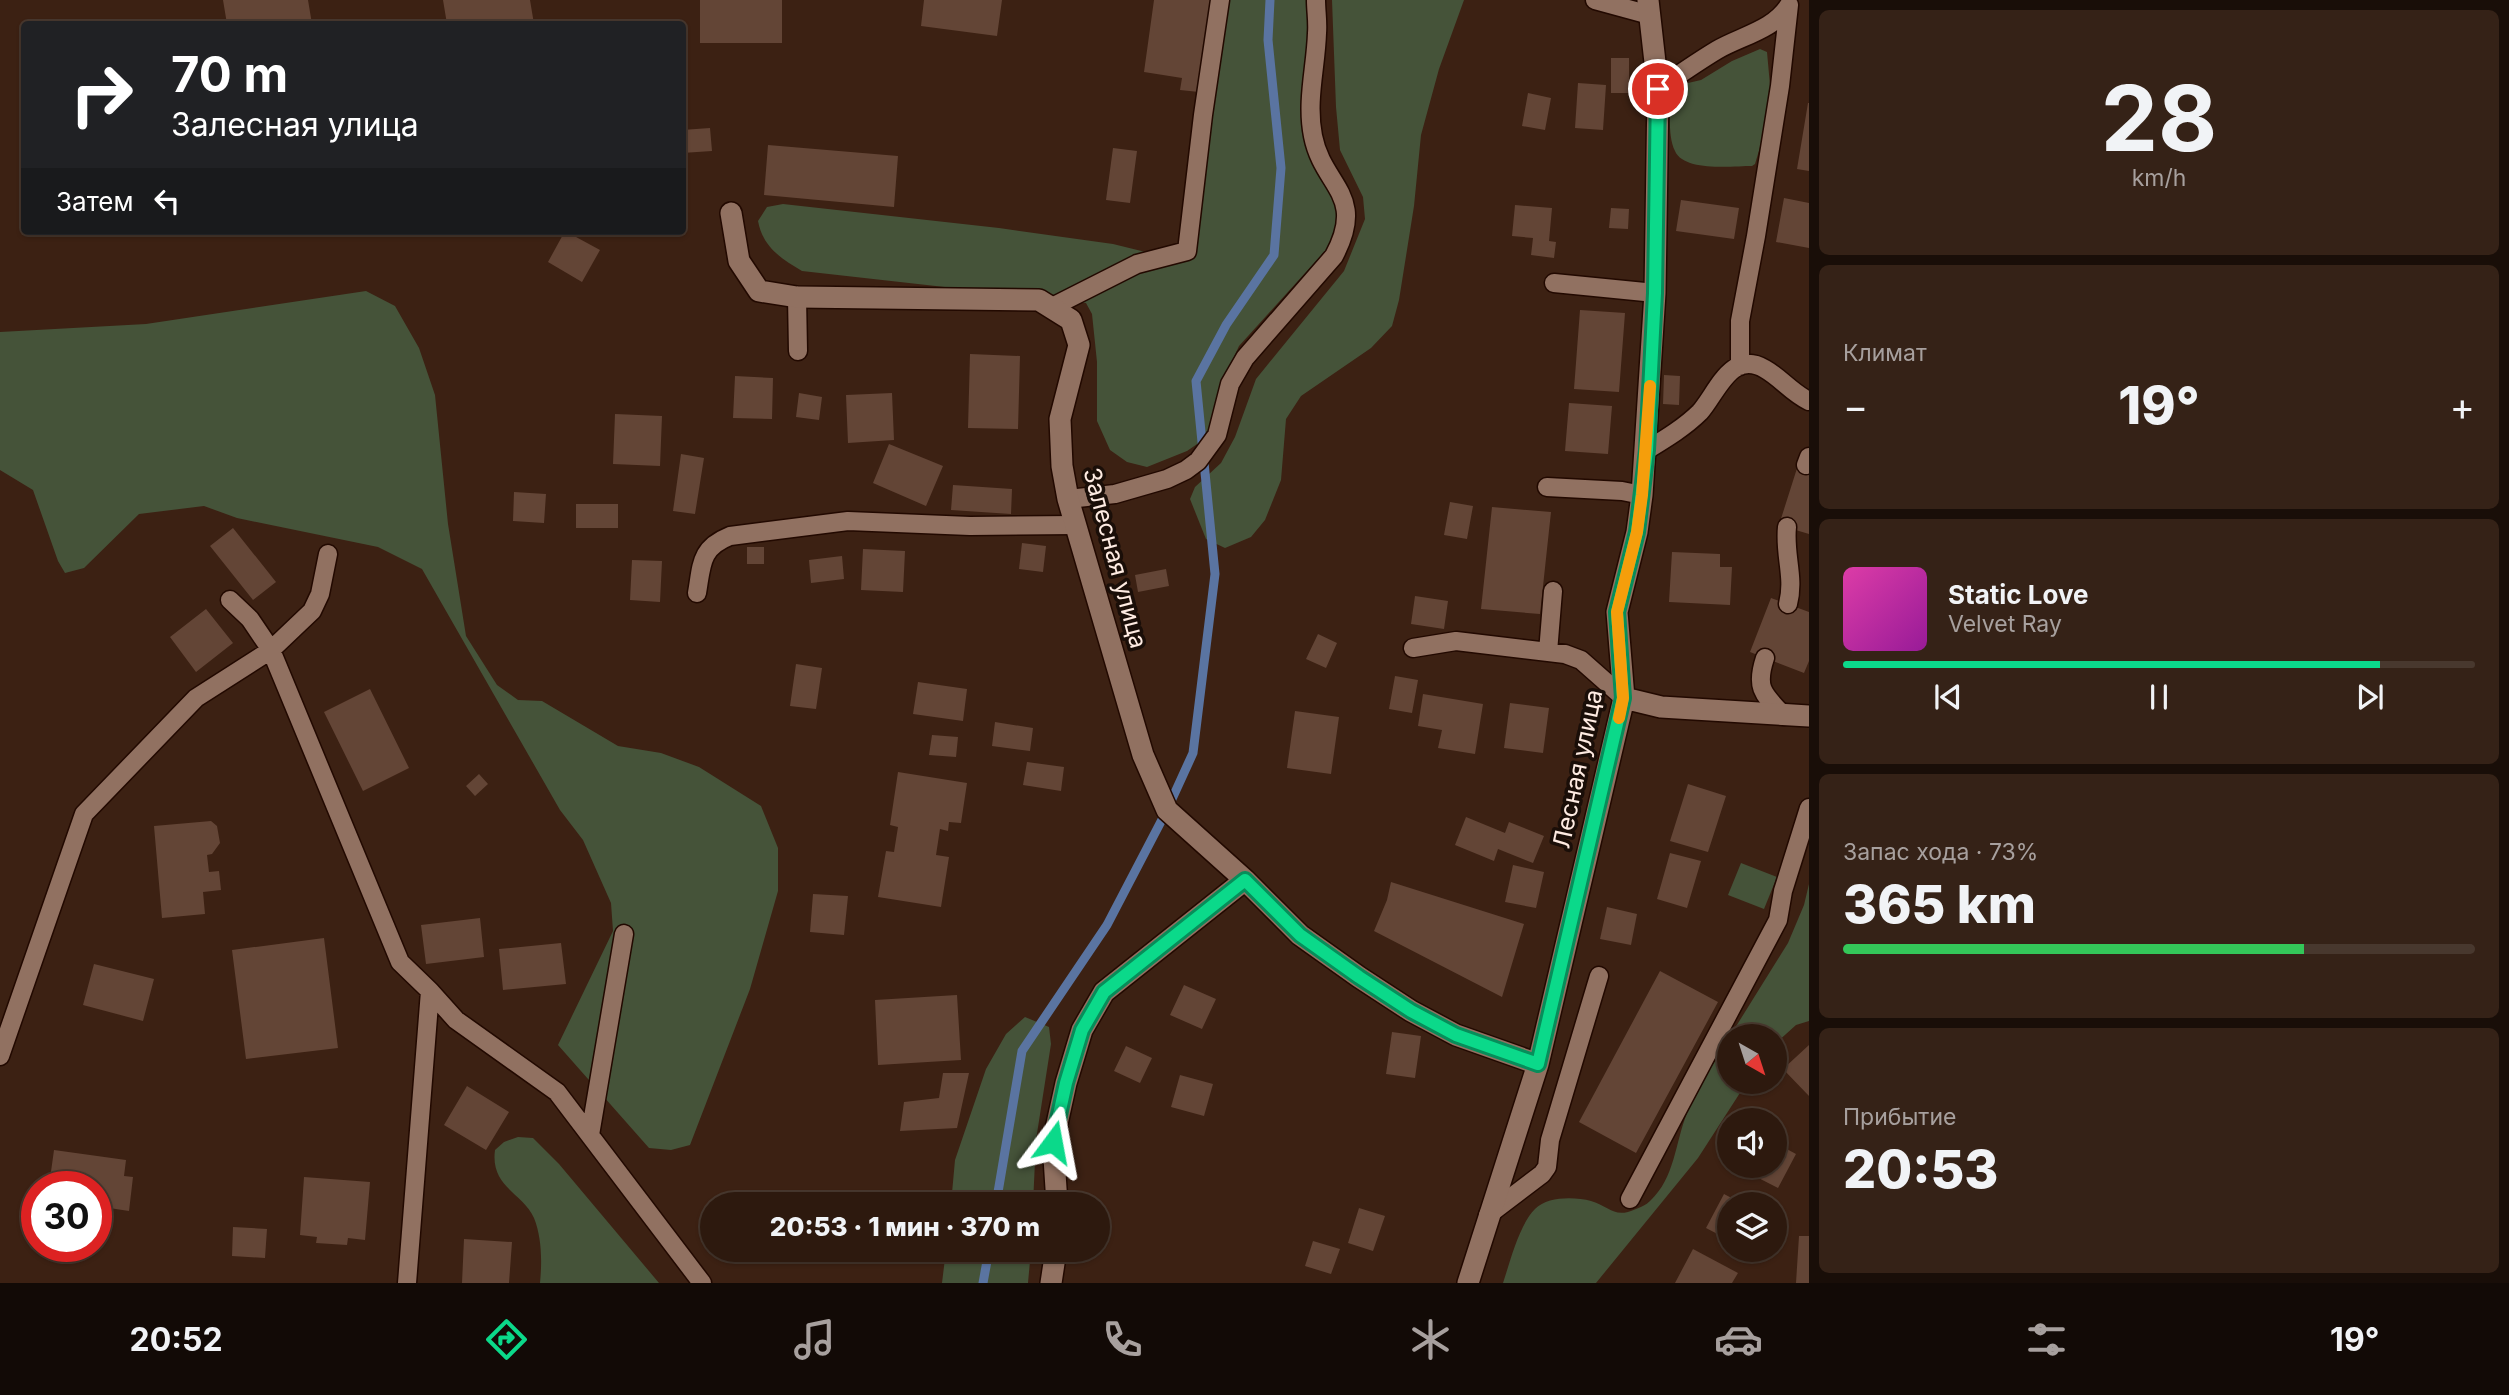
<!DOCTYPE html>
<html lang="ru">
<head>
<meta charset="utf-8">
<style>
  body { margin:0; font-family:Inter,sans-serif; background:#352217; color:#f1f3f6; height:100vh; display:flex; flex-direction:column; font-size:26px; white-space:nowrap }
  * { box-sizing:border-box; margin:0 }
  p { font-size:23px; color:#a7a09e }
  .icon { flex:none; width:38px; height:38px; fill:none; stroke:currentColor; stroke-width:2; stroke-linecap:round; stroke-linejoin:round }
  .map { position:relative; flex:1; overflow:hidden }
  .sheet { display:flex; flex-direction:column; gap:10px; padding:10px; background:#190e08; width:700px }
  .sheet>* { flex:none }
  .top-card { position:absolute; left:21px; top:21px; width:665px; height:214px; border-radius:7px; box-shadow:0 2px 5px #0004,0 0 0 2px #48382e; background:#202124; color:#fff; overflow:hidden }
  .needle { width:46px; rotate:141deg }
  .tools { position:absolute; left:1717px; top:1024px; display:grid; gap:14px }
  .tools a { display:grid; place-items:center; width:70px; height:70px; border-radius:50%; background:#2d190e; box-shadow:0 2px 5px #0004,0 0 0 2px #48382e; font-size:35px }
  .speed { position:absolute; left:21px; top:1171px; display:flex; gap:14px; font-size:35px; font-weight:700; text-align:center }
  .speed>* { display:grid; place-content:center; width:91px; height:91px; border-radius:50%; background:#2d190e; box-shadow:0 2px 5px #0004,0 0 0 2px #48382e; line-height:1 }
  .speed .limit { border:10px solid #d22; background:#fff; color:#111 }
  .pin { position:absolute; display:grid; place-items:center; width:60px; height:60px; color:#fff; margin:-30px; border:4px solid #fff; border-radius:50%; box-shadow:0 2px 7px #0007 }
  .me { position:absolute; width:77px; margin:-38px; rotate:13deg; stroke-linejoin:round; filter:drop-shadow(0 0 5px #0008) }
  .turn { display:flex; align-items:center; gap:24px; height:147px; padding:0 35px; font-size:32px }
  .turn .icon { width:91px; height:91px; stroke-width:2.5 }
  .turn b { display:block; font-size:49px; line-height:60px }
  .then { display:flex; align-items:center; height:66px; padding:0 35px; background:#0003; gap:14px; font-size:26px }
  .big { font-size:52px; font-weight:800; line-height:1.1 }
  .sheet .widget { flex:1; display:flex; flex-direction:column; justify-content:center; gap:10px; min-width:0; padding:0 24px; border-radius:10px; background:#352217 }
  .sheet .dial { align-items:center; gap:0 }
  .dial b { font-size:91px; line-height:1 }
  .song { display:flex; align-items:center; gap:21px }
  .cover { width:84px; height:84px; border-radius:10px; background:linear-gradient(135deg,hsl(320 70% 55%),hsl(300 70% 35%)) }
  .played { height:7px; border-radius:4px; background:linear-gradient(90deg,#0bd98a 85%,#48382e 85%) }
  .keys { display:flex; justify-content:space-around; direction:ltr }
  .heat { display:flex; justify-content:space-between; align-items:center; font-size:38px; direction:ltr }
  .charge { height:10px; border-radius:5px; background:linear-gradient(90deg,#34c759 73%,#48382e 0) }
  .trip { position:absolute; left:700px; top:1192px; width:410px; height:70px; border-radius:35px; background:#2d190e; box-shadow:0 2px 5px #0004,0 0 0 2px #48382e; font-weight:800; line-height:70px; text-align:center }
  .dock { display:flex; height:112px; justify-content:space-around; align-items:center; background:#120a06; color:#a7a09e }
  .dock .icon { width:49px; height:49px }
  .dock .current { color:#0bd98a }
  .dock b { font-size:32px; color:#f1f3f6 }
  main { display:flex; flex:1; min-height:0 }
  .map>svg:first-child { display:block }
  .green { fill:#455339 }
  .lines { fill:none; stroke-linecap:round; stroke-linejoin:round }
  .stream { stroke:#5a74a1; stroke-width:9 }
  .building { fill:#634536 }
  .service-casing { stroke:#220900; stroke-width:21 }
  .minor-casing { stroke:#220900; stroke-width:24 }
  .service { stroke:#917161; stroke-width:18 }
  .minor { stroke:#917161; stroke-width:21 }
  .route-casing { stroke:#078d5a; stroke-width:18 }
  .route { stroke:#0bd98a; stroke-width:12 }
  .slow { stroke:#f59e0b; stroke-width:12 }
  .labels { text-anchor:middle; stroke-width:7; stroke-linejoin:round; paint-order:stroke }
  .street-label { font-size:24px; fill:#feebe2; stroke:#1a0e08 }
</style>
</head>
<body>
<main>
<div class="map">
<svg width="1809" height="1283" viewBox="0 0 1809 1283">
  <rect width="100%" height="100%" fill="#3c2113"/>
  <path class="green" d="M1229,0H1313L1307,111L1341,201L1335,240L1239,346L1222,383L1217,420L1206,438L1187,451L1147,467L1127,462L1110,450L1097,421V362L1092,314L1086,303L802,271C780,258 763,247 758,221L767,207L783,204L999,228L1113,244L1178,260L1203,143Z
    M1332,0H1464L1439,69L1421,135L1414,206L1399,300L1392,326L1371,348L1301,396L1286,419L1281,480L1265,520L1251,537L1225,548L1206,539L1190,499L1195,487L1221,463L1235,437L1256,379L1344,271L1365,219L1363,197L1340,150L1336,107Z
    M1760,49L1767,52L1772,107L1755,164L1752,166C1732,166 1684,172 1675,151C1667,135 1671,109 1670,91L1675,86L1701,80L1732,61Z
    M366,291L395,306L419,348L435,395L448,524L466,636L497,685L518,700L542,701L618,746L661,753L699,767L761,806L778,848V891L750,989L690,1145L671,1150L649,1148L558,1045L613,931L611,903L583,840L560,810L422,569L378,547L237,518L204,506L139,514L84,568L65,573L58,561L33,490L0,470V332L146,324Z
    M1741,863L1777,877L1764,909L1728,895Z
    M1809,884V1021L1796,1025L1775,1044L1774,1036H1730L1788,943L1804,905Z
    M1025,1017L1049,1027L1051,1044L1036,1140L1033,1204H951L955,1160L986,1069L1006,1034Z
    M1729,1038V1082H1747L1698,1158L1596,1283H1503C1510,1262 1519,1225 1535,1209C1548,1196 1575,1197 1591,1201C1611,1207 1614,1219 1636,1209C1641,1207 1646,1205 1650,1201C1675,1178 1675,1143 1687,1113C1697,1087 1715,1062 1729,1038Z
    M518,1137L533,1138L559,1164L659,1283H540C542,1262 542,1238 534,1218C523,1193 490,1187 495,1150L504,1142Z
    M946,1250H1031L1028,1283H942Z"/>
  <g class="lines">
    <path class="stream" d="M996,1204L1022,1051L1107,925L1167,810L1193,753L1215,574L1196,381L1226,325L1274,255L1281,168L1268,40L1270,0
      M983,1283L989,1250"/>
  </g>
  <path class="building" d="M223,0H308L312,24H227Z
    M443,0H530L534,24H447Z
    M700,0H782V43H700Z
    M924,0H1002L997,36L921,26Z
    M1154,0H1212L1199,92L1180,90L1182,78L1144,72Z
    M1611,58H1629V93H1611Z
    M1578,83L1606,85L1603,130L1575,128Z
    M1528,93L1551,98L1545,130L1522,126Z
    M1808,103H1809V171L1797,169Z
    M710,128L712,151L682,153V130Z
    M768,145L898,156L894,207L764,195Z
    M1113,148L1137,151L1130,203L1106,200Z
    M1784,198L1809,203V248L1776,242Z
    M1681,200L1739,208L1734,239L1676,231Z
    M1515,205L1552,208L1549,241L1556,242L1554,258L1531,255L1533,238L1512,236Z
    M1611,208L1629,209L1628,229L1609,228Z
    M565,231L600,250L582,282L548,262Z
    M1580,310L1625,313L1619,392L1574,389Z
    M970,354L1020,356L1018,429L968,428Z
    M1664,375L1680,376L1679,405L1663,404Z
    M735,376L773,378L772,419L733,418Z
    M799,393L822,397L819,420L796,417Z
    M892,393L894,440L848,443L846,395Z
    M1569,403L1612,406L1608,454L1565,451Z
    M615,414L662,416L660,466L613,464Z
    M889,444L943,466L926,506L873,483Z
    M681,454L704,458L695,514L673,511Z
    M1799,462L1809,466V534L1779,525Z
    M953,485L1012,489L1011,514L951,510Z
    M514,492L546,494L544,523L513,521Z
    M1450,502L1473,506L1467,539L1444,535Z
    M576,504H618V528H576Z
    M1492,507L1551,512L1540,614L1481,609Z
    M233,528L276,582L253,600L210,546Z
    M1022,543L1046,546L1043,572L1019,569Z
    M747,547H764V564H747Z
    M863,549L905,551L903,592L861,590Z
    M1672,552L1720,554V567H1732L1730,605L1669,602Z
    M842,556L844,579L811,583L809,560Z
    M632,560L662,561L660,602L630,600Z
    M1166,569L1169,586L1138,592L1135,575Z
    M1415,596L1448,601L1444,629L1411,624Z
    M1771,598L1809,612V661L1804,673L1750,652Z
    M206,609L233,643L196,672L170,637Z
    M1318,634L1337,643L1326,668L1306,659Z
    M796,664L822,668L816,709L790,706Z
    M1395,676L1418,680L1412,713L1389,709Z
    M918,682L967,689L963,721L913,714Z
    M370,689L409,768L363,791L324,712Z
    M1423,694L1483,704L1475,754L1438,748L1442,730L1418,726Z
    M1510,703L1549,708L1543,753L1504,748Z
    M1295,711L1339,717L1331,774L1287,768Z
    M995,722L1033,728L1030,751L992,746Z
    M932,735L958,737L956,757L929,755Z
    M1027,762L1064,767L1061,791L1023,785Z
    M898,772L967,783L961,823L949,822L948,831L940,829L936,855L949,857L941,907L878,897L886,851L894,852L898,827L890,825Z
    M479,774L488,784L475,796L466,786Z
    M1688,784L1726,796L1708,852L1670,841Z
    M1466,817L1505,833L1509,822L1544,836L1533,863L1498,849L1494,861L1455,845Z
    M211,821L217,826L220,843L212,854L207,855L209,872L219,871L221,890L203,892L205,914L162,918L154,826Z
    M1670,853L1701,861L1687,908L1657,899Z
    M1513,865L1544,872L1536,908L1505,902Z
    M1391,882L1524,924L1502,997L1374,931L1387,900Z
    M813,894L848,896L844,935L810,932Z
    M1607,907L1637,914L1631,945L1600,939Z
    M480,918L484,957L426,964L421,925Z
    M324,938L338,1048L246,1059L232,950Z
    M561,943L566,984L503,990L499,949Z
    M94,964L154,979L143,1021L83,1005Z
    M1660,971L1718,1002L1636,1153L1579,1122Z
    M1184,985L1216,999L1202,1029L1170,1015Z
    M957,995L961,1060L878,1065L875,1000Z
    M1392,1032L1421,1036L1415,1078L1386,1074Z
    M1809,1045V1096L1783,1069Z
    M1126,1046L1152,1058L1140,1083L1114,1071Z
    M943,1073H969L957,1128L900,1131L904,1102L939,1098Z
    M1180,1075L1213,1084L1204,1116L1171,1107Z
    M467,1086L509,1112L486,1150L444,1125Z
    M1774,1142L1796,1154L1778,1188L1735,1166H1774Z
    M54,1150L126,1160L124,1176L133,1177L129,1211L96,1206V1186H49Z
    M304,1177L370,1182L365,1240L348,1238L347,1245L316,1243L317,1237L300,1235Z
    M1724,1194L1743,1204H1729V1240L1706,1228Z
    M1359,1208L1385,1216L1373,1251L1348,1243Z
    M233,1227L267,1229L265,1258L232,1256Z
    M1799,1236H1809V1283H1796Z
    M464,1239L512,1242L509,1283H462Z
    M1313,1241L1340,1249L1331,1274L1305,1266Z
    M1693,1249L1738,1273L1732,1283H1675Z"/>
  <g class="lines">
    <defs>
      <path id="service" d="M1595,0L1650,15
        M1658,89C1677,76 1697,62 1717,50C1741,36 1774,30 1789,5
        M1554,283L1655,293
        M797,297L798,351
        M1052,307L1137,264L1187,251L1203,115L1220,0
        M1740,366V321L1756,236L1780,86L1789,5
        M1647,450C1665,439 1685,427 1700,412C1717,393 1731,349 1765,369C1781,378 1792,393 1809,401
        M1806,465L1809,457
        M1547,487L1622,491L1642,495
        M1068,499L1115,494L1167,479L1186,470L1198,461L1217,435L1230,384L1245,358L1334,256C1367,194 1323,187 1313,136C1306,101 1316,67 1317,33C1318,22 1316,11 1316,0
        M1787,527C1784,555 1795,577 1788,604
        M697,593C702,564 700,548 730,536L848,521L970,526L1075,525
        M230,600L250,619L271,650L312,611L320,594L328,554
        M1413,648L1456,641L1565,654L1581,660L1624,698
        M1548,652L1553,591
        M1765,658C1755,688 1763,694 1784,716
        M430,991L456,1020L557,1092L702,1283
        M0,1056L84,814L196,698L271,650L400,962L430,991L407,1283
        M590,1135L624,934
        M1630,1199L1778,920L1783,891L1809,808
        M1488,1215L1542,1174L1547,1167L1550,1140L1599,976"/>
      <path id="minor" d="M731,213L739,261L759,291L797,297L1039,300L1071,320L1079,345L1060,419L1062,466L1068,499L1143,755L1167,810L1245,880L1300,935L1359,977L1411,1011L1456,1035L1538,1064
        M1624,698L1661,707L1809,716
        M1057,1204L1053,1142L1066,1083L1082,1030L1104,992L1245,880
        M1051,1283L1056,1250
        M1468,1283L1538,1064L1624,698L1617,612L1637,532L1642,495L1655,293L1658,89L1648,0"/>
    </defs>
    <use href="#service" class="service-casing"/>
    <use href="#minor" class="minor-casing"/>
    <use href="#service" class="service"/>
    <use href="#minor" class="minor"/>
  </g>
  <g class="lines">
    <defs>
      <path id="route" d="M1053,1142L1066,1083L1082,1030L1104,992L1245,880L1300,935L1359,977L1411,1011L1456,1035L1538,1064L1623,698L1617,612L1637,532L1647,450L1655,293L1658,89"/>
    </defs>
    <use href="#route" class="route-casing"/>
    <use href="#route" class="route"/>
    <path class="slow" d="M1619,718L1623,698L1617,612L1637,532L1642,495L1650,386"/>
  </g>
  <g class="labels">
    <g class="street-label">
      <text transform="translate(1115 558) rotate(75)" y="8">Залесная улица</text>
      <text transform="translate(1578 769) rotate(-78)" y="8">Лесная улица</text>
    </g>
  </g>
</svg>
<div class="tools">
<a><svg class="needle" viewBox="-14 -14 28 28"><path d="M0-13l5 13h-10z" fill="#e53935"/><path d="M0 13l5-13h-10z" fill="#a7a09e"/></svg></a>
<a><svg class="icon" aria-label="sound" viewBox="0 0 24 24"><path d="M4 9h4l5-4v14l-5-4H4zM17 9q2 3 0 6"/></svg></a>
<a><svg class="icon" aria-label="layers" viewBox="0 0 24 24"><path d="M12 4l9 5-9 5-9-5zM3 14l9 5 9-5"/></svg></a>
</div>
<div class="speed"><div class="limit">30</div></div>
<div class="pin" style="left:1658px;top:89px;background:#d93025"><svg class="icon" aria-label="arrive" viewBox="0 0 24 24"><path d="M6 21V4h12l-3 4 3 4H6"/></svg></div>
<svg class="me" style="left:1053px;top:1142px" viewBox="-20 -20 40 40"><path d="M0-17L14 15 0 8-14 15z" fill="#0bd98a" stroke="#fff" stroke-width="4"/></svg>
<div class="trip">20:53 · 1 мин · 370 m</div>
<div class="top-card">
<div class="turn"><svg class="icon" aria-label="right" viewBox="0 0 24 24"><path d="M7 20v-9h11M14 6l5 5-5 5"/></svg><div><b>70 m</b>Залесная улица</div></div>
<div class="then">Затем<svg class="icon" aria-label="left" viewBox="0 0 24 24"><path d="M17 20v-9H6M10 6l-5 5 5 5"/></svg></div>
</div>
</div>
<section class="sheet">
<div class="widget dial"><b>28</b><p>km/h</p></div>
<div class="widget"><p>Климат</p>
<div class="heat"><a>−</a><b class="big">19°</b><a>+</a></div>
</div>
<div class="widget">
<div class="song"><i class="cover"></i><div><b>Static Love</b><p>Velvet Ray</p></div></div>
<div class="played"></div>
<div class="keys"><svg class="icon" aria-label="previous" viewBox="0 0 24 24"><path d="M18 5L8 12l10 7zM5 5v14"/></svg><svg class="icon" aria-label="pause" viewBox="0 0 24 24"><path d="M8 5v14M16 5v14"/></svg><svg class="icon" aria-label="next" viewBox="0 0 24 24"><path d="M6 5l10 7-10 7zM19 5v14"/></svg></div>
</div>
<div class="widget"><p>Запас хода · 73%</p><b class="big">365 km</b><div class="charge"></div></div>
<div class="widget"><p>Прибытие</p><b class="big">20:53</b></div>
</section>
</main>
<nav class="dock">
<b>20:52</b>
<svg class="icon current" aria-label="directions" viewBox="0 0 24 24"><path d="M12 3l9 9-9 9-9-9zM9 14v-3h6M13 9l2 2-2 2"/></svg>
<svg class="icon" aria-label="music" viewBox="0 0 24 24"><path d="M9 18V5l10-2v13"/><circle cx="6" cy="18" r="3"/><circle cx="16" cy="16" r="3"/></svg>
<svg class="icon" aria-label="phone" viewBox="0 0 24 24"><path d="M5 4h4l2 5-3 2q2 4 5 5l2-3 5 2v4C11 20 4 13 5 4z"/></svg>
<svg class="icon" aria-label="climate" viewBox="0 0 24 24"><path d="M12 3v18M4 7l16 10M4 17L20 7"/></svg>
<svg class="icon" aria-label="car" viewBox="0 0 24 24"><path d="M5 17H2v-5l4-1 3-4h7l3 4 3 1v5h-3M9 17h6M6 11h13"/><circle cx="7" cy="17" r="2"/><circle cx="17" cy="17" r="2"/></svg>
<svg class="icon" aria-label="filters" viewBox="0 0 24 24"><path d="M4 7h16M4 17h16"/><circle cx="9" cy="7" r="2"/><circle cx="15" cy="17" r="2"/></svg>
<b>19°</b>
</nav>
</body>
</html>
